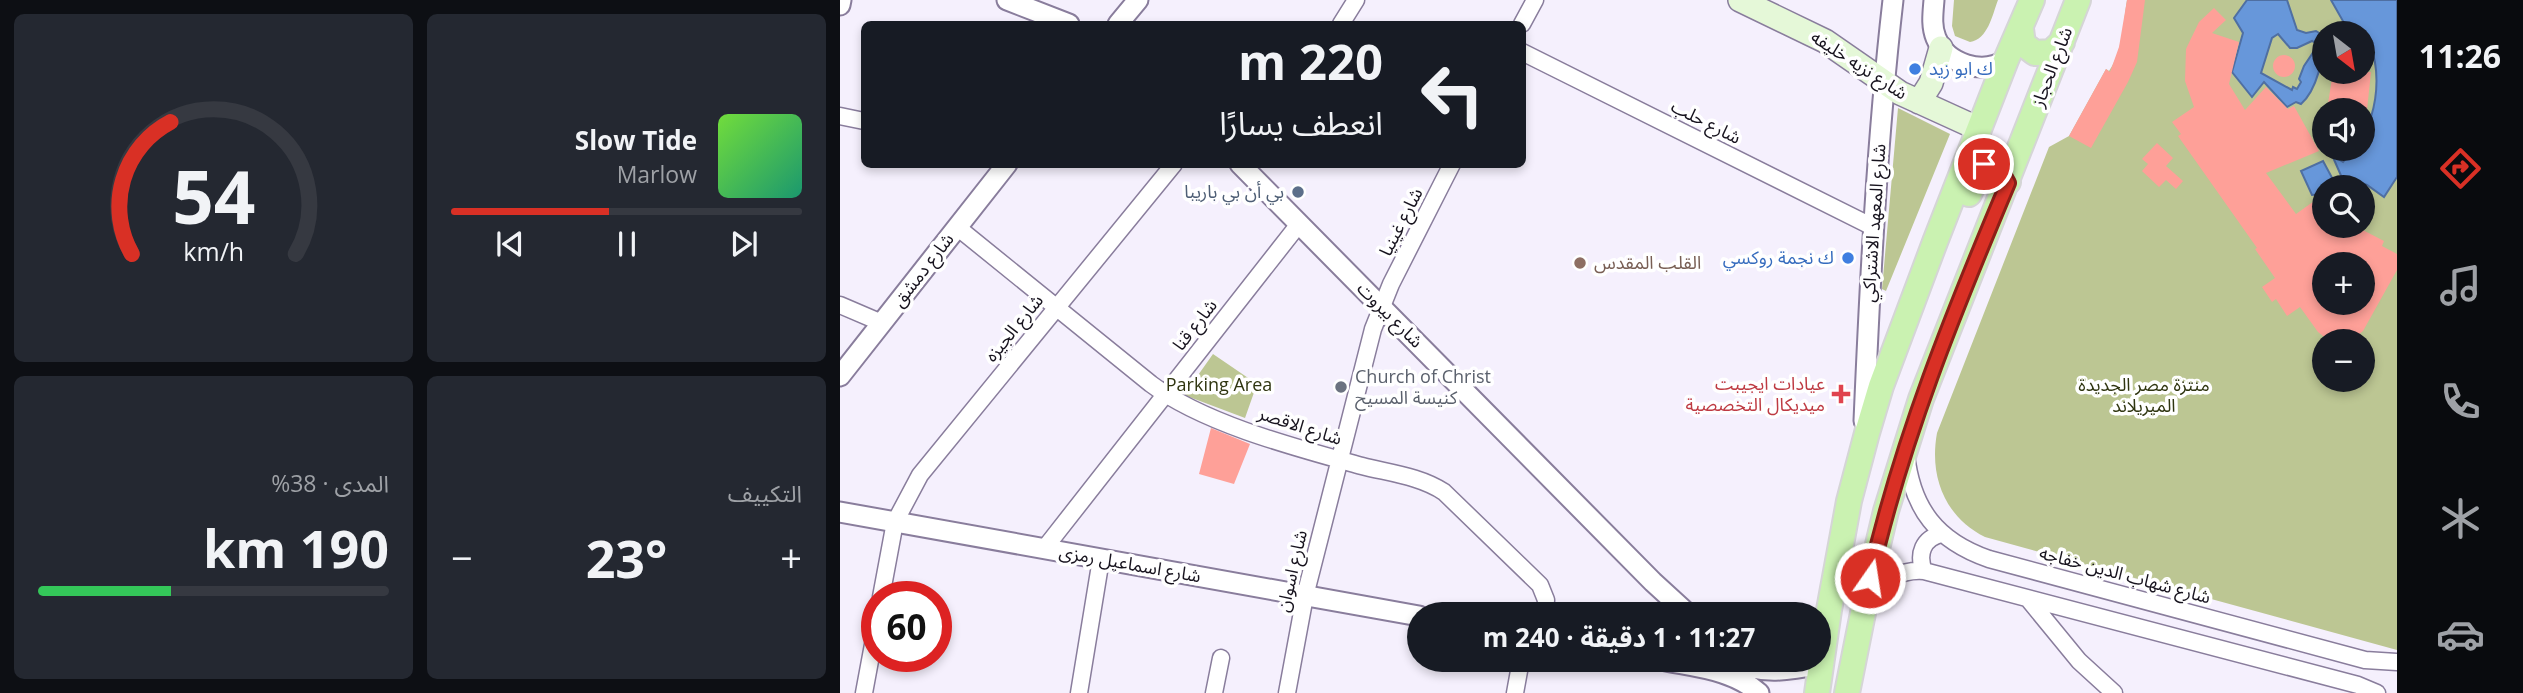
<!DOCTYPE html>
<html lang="ar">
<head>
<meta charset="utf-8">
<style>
  body { margin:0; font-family:"Open Sans","Noto Sans Arabic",sans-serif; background:#242831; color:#f1f3f6; direction:rtl; height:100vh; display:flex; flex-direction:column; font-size:26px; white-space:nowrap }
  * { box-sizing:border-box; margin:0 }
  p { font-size:23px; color:#9ea1a6 }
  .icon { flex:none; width:38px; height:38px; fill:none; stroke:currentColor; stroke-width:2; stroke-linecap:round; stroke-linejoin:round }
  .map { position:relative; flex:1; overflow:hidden; direction:ltr }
  .sheet { display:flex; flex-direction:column; gap:14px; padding:14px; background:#0d0f14; width:840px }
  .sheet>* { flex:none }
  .banner { position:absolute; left:21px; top:21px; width:665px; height:147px; border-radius:10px; box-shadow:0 4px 10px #0003; direction:rtl; background:#171b24; color:#f1f3f6; overflow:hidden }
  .needle { width:46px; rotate:149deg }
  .fabs { position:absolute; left:1472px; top:21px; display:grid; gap:14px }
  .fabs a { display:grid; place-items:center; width:63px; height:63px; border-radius:50%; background:#171b24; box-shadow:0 4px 10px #0003; font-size:35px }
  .speed { position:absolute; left:21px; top:581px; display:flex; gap:14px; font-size:35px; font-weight:700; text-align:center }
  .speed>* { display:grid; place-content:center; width:91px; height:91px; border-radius:50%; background:#171b24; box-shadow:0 4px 10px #0003; line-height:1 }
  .speed .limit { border:10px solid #d22; background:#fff; color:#111 }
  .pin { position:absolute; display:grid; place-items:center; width:60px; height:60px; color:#fff; margin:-30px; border:4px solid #fff; border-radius:50%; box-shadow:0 2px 7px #0007 }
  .me { position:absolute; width:77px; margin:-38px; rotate:13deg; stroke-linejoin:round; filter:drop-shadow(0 0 5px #0008) }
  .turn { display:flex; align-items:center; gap:24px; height:147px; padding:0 28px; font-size:32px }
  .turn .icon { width:91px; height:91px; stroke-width:2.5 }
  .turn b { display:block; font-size:49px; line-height:60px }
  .big { font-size:52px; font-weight:700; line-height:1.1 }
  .sheet .widget { flex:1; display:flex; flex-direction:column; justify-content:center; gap:10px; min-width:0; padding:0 24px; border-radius:10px; background:#242831 }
  .sheet .dial { align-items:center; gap:0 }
  .dial svg { height:182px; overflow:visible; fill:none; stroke:#363941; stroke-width:7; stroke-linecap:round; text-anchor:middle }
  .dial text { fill:#f1f3f6; stroke:none }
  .song { display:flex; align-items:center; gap:21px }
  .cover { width:84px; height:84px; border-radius:10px; background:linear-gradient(135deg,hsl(100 70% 55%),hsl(160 70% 35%)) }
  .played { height:7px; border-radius:4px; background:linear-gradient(90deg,#d93025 45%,#363941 45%) }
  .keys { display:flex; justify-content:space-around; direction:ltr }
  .heat { display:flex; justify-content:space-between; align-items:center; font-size:38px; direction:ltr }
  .charge { height:10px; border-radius:5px; background:linear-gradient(90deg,#34c759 38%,#363941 0) }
  .sheet .tiles { flex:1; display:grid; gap:14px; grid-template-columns:repeat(2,1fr) }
  .trip { position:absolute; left:567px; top:602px; width:424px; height:70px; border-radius:35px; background:#171b24; box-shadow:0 4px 10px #0003; font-weight:700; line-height:70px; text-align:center; direction:rtl }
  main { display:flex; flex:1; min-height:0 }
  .tab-bar { display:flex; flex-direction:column; width:126px; justify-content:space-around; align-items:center; background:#090b0e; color:#9ea1a6 }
  .tab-bar .icon { width:49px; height:49px }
  .tab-bar .current { color:#d93025 }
  .tab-bar b { font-size:32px; color:#f1f3f6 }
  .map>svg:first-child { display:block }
  .green { fill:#bcc693; fill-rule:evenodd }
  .water { fill:#6797da; stroke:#4f6fa2; stroke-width:2; fill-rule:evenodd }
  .building { fill:#fea098; fill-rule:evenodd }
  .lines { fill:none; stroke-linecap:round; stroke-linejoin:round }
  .minor-casing { stroke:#897d9c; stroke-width:19 }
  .tertiary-casing { stroke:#897d9c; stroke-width:23 }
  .secondary-casing { stroke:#897d9c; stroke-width:26 }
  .primary-casing { stroke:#d5d5d6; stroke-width:28 }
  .minor { stroke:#fff; stroke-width:16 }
  .tertiary { stroke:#fff; stroke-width:19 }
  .secondary { stroke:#e5f8d8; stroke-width:23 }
  .primary { stroke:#caf2b1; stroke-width:24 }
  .route-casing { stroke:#8d1f18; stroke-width:18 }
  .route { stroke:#d93025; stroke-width:12 }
  .shop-dot { fill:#3f7fe0; stroke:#fff; stroke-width:2.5 }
  .service-dot { fill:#5c6f8a; stroke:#fff; stroke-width:2.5 }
  .education-dot { fill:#8d6e63; stroke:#fff; stroke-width:2.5 }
  .worship-dot { fill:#6b7280; stroke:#fff; stroke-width:2.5 }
  .health-dot { fill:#e0444e; stroke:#fff; stroke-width:2.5 }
  .labels { text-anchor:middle; stroke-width:7; stroke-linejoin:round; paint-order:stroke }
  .street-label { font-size:18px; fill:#17131e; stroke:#fff }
  .shop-label { font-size:18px; fill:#366cbe; stroke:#fff; text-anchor:start }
  .service-label { font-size:18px; fill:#4e5e75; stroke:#fff; text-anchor:end }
  .education-label { font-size:18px; fill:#785e54; stroke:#fff; text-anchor:start }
  .worship-label { font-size:18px; fill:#5b616d; stroke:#fff; text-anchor:start }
  .health-label { font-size:18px; fill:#be3a42; stroke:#fff; text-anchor:end }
  .park-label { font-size:18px; fill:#2f3510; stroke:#fff }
</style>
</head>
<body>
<main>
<nav class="tab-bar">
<b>11:26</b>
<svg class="icon current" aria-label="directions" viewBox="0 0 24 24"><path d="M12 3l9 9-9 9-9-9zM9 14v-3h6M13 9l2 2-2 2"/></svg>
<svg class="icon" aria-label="music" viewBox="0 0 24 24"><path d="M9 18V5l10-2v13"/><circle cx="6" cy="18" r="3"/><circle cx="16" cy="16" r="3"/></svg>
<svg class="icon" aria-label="phone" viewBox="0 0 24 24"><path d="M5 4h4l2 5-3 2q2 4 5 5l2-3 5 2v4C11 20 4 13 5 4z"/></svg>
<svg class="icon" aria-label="climate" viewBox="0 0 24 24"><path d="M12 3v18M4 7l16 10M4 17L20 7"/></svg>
<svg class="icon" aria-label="car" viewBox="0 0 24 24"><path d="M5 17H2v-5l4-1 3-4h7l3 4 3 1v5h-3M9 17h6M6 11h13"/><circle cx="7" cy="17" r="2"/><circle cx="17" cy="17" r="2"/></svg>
</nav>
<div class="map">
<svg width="1557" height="693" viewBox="0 0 1557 693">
  <rect width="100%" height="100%" fill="#f5f0fd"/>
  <path class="green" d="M1114,0H1158C1152,16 1148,39 1130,42L1115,36L1112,26Z
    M1287,0H1557V650L1145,537C1105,517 1089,477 1097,433L1209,147L1229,136L1266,69L1269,71C1283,51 1283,23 1287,0ZM1484,33H1522V72H1484ZM1484,110H1522V149H1484ZM1484,187H1522V226H1484ZM1484,264H1522V303H1484ZM1484,341H1522V380H1484Z
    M1058,108L1110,134L1046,291L1042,289Z
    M373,354L417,384L405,418L344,395Z"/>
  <path class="water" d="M1407,0H1447L1457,30L1466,33L1476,31L1484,36C1484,57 1477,90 1461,104L1456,102L1447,107L1424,82L1412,97L1392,72L1403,33L1394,18ZM1438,34L1450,48H1457L1472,41L1477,44L1476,48L1464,66L1459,79L1461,82L1457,89L1453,87L1452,90L1421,73L1432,38Z
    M1491,0H1557V177L1544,197L1527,185L1517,181L1515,187H1506L1492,155L1503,162L1514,149H1522C1522,136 1527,129 1531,117C1538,94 1539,67 1530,45L1533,43L1528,35L1511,33L1508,30Z
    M1483,161L1497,187H1484V194L1472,195L1461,171Z"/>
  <path class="building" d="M1287,0H1305L1297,62L1288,82L1251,148L1229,136L1266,69L1270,72L1279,47Z
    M1374,8L1386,20L1372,33L1399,42L1389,84L1405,110L1426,87L1448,109L1454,106L1479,151L1426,173L1456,214L1477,199L1484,198V226H1515L1544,241L1542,246L1557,254V270L1523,331L1513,339L1507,341L1488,340L1478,332L1460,307L1447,316L1436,299L1432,302L1422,287L1435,278L1415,249L1417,248L1338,136L1341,134L1332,122L1354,107L1345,81L1346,49L1359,22ZM1484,264H1522V303H1484Z
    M1433 66a11 11 0 1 1 22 0a11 11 0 1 1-22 0Z
    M1493,72H1531L1527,110H1487Z
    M1317,143L1333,158L1326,166L1343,181L1336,189L1326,180L1319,187L1302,171L1308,164L1302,159Z
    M371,428L410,444L394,484L359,474Z"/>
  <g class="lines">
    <defs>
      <path id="minor" d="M501,24L516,0
        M682,24L695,0
        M682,52L1033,227
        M0,116L24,121
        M117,227L311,384C364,424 457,448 522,466C549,473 580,476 604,492L700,585L706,600L705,614
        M0,305L42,323
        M1066,454C1072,509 1097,541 1149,559L1525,660L1557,662
        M204,549L459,224
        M1084,571C1077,554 1083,538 1102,534
        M41,597L55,522L80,475L334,164
        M1027,599C1043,582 1059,569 1084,571L1518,685L1537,693
        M1189,600L1239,661L1274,693
        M24,693L37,623
        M239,693L261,559
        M374,693L381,658
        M447,693L465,596L533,329L551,284L612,164
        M675,693L681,660"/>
      <path id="tertiary" d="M167,0L229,24
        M1094,0C1093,13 1091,26 1096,38C1107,65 1143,75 1166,60
        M0,5L1,0
        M278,24L298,0
        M400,164L813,582L848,614
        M0,376L167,164
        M1024,421C1030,281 1037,140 1053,0
        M0,512L579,616
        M821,660C854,667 892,669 919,693
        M892,660C920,676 951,670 981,664"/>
      <path id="secondary" d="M900,0L985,41L1060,93L1139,129
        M1079,102L1091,83L1101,48"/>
      <path id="primary" d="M1181,29L1183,44L1195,53L1211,52L1222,42
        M1129,194L1141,168L1148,162L1157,163L1168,182
        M977,693L989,610L1009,501L1027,433L1041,386L1095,242L1166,60L1192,0
        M1007,693L1030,578L1046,511L1081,399L1238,0"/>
    </defs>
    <use href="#minor" class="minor-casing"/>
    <use href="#tertiary" class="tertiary-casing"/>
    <use href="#secondary" class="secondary-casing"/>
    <use href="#primary" class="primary-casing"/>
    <use href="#minor" class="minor"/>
    <use href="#tertiary" class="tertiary"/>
    <use href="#secondary" class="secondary"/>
    <use href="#primary" class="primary"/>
  </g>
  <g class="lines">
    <defs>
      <path id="route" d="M1030,578C1061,441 1114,311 1168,183L1157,163L1153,162L1144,164"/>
    </defs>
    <use href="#route" class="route-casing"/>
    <use href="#route" class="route"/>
  </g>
  <g class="shop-dot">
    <circle cx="1075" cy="69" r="7"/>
    <circle cx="1008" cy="258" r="7"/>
  </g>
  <circle class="service-dot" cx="458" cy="192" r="7"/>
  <circle class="education-dot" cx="740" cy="263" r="7"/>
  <circle class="worship-dot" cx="501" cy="387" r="7"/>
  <path class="health-dot" d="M997.5 383.5h7v7h7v7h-7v7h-7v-7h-7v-7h7z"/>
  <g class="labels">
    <g class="street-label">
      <text transform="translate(1019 65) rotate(33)" y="6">شارع نزيه خليفه</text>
      <text transform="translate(1212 67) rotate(-69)" y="6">شارع الحجاز</text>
      <text transform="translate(866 122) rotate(27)" y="6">شارع حلب</text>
      <text transform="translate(561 222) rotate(-63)" y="6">شارع غينيا</text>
      <text transform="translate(1034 223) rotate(-86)" y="6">شارع المعهد الاشتراكي</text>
      <text transform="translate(83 270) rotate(-52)" y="6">شارع دمشق</text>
      <text transform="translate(550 315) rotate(45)" y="6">شارع بيروت</text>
      <text transform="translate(355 325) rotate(-52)" y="6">شارع قنا</text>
      <text transform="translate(174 328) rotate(-51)" y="6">شارع الجيزه</text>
      <text transform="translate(460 426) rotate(18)" y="6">شارع الاقصر</text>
      <text transform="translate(290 564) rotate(10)" y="6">شارع اسماعيل رمزى</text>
      <text transform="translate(452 571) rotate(-77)" y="6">شارع اسوان</text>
      <text transform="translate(1285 575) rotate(15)" y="6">شارع شهاب الدين خفاجه</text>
    </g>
    <g class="shop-label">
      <text x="1089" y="75">ك ابو زيد</text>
      <text x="994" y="264" text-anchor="end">ك نجمة روكسي</text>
    </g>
    <g class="service-label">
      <text x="444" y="198">بي أن بي باريبا</text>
    </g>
    <g class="education-label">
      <text x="754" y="269">القلب المقدس</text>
    </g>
    <g class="worship-label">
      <text x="515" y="383">Church of Christ<tspan x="515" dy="21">كنيسة المسيح</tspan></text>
    </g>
    <g class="health-label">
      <text x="985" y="390">عيادات ايجيبت<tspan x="985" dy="21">ميديكال التخصصية</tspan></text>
    </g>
    <g class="park-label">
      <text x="379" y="391">Parking Area</text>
      <text x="1304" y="391">منتزة مصر الجديدة<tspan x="1304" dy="21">الميريلاند</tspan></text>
    </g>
  </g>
</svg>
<div class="fabs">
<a><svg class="needle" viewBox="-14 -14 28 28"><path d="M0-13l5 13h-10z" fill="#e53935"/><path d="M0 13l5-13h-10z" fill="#9ea1a6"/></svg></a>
<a><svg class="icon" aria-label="sound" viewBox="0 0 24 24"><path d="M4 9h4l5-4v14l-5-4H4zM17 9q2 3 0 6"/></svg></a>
<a><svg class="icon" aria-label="search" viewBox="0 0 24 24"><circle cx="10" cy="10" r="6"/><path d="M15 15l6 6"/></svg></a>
<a>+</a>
<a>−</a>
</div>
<div class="speed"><div class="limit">60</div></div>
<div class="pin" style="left:1144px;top:164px;background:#d93025"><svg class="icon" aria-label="arrive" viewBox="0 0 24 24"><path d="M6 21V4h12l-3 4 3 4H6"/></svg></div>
<svg class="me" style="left:1030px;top:578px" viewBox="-20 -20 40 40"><circle r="17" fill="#d93025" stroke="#fff" stroke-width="3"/><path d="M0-11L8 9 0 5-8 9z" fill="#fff"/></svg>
<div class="trip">11:27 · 1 دقيقة · 240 m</div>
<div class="banner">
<div class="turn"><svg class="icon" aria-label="left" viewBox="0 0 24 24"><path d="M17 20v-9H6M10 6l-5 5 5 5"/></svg><div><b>220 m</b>انعطف يسارًا</div></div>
</div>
</div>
<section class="sheet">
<div class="tiles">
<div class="widget">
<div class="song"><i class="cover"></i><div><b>Slow Tide</b><p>Marlow</p></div></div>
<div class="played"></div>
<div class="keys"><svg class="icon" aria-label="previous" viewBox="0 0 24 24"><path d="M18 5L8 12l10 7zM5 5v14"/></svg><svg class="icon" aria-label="pause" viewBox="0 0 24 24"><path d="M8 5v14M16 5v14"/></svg><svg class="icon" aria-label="next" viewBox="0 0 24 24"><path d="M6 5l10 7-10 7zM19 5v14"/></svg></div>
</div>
<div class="widget dial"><svg viewBox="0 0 100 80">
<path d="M14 69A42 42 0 1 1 86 69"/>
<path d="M14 69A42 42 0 0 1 31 11" stroke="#d93025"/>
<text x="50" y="56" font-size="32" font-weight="700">54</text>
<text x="50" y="72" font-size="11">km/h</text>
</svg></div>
<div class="widget"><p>التكييف</p>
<div class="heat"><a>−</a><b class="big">23°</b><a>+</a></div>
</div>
<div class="widget"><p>المدى · 38%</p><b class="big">190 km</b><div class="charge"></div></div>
</div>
</section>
</main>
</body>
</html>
